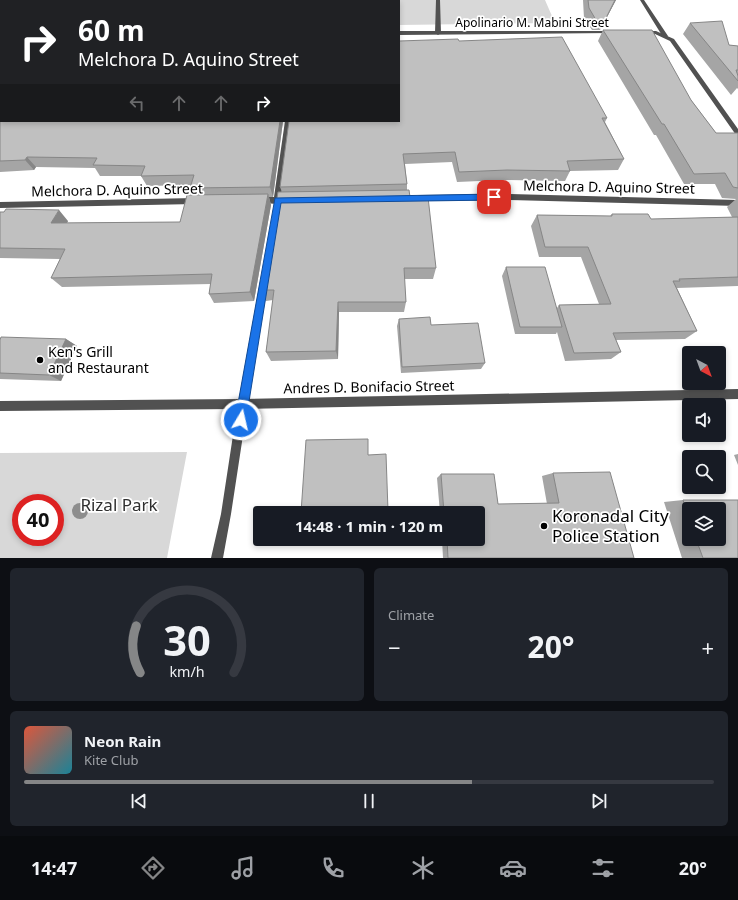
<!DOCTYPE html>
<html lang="en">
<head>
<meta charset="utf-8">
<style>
  body { margin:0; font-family:"Noto Sans",sans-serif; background:#20242c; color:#f1f3f6; height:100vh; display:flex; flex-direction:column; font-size:15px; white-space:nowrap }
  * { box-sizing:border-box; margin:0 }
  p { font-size:13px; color:#9ea1a6 }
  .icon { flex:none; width:22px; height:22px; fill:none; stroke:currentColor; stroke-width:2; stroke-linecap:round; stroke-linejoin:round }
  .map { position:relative; height:558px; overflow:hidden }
  .sheet { display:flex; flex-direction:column; gap:10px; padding:10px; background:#0d0f14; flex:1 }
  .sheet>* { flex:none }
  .top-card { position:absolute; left:0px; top:0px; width:400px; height:122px; box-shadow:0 2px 6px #0003; background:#202124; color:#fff; overflow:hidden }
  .needle { width:26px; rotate:139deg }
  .buttons { position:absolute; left:682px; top:346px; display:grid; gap:8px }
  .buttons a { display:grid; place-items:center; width:44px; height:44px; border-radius:4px; background:#171b24; box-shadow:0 2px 6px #0003; font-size:20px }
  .speed { position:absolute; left:12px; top:494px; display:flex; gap:8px; font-size:20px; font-weight:700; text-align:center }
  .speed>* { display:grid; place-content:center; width:52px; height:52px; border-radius:50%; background:#171b24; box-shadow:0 2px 6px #0003; line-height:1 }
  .speed .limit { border:6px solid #d22; background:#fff; color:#111 }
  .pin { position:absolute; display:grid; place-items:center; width:34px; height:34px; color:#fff; margin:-17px; border-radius:8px; box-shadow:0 2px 6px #0006 }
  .me { position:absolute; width:44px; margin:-22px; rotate:9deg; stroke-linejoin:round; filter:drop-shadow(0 0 3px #0008) }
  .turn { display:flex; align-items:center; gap:14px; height:84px; padding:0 12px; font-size:18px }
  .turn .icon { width:52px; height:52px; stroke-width:2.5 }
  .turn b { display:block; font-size:28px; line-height:34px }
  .lanes { display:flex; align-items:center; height:38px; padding:0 12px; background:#0003; justify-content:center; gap:20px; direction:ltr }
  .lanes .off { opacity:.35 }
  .big { font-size:30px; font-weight:700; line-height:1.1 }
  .sheet .widget { flex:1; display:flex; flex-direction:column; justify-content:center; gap:6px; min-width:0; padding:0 14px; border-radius:6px; background:#20242c }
  .sheet .dial { align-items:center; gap:0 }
  .dial svg { height:104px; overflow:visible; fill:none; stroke:#363941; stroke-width:7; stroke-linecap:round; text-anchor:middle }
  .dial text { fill:#f1f3f6; stroke:none }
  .song { display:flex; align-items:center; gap:12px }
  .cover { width:48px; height:48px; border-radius:6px; background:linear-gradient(135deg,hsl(10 70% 55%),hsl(190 70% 35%)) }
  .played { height:4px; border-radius:2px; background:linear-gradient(90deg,#858687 65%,#363941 65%) }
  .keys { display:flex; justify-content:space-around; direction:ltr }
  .heat { display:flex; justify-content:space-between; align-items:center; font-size:22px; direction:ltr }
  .sheet .tiles { flex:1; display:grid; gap:10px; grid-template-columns:1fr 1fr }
  .widget:last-child { grid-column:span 2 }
  .trip { position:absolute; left:253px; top:506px; width:232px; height:40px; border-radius:4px; background:#171b24; box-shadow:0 2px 6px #0003; font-weight:700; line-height:40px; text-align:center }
  .dock { display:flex; height:64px; justify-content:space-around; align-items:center; background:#090b0e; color:#9ea1a6 }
  .dock .icon { width:28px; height:28px }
  .dock .selected { color:#858687 }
  .dock b { font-size:18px; color:#f1f3f6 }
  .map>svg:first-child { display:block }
  .green { fill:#d8d8d8; fill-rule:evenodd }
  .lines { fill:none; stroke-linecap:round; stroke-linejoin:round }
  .service { fill:#515151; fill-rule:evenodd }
  .minor { fill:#515151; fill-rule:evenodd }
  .tertiary { fill:#515151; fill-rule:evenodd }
  .tree { fill:#8d8d8d }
  .wall { fill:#a5a5a5; fill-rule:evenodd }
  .shaded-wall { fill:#868686 }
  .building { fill:#c0c0c0; stroke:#868686 }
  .route { fill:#1a73e8; stroke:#114b97 }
  .poi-dot { fill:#000; stroke:#fff; stroke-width:1.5 }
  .labels { text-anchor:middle; stroke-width:3.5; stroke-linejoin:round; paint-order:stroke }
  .far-street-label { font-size:12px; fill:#000; stroke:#fff }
  .street-label { font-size:14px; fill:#000; stroke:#fff }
  .poi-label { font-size:14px; fill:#000; stroke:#fff; text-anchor:start }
  .near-park-label { font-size:17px; fill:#2f2f2f; stroke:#fff }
  .near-poi-label { font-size:17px; fill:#000; stroke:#fff; text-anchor:start }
</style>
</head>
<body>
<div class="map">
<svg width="738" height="558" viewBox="0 0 738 558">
  <rect width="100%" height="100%" fill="#fff"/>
  <path class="green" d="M0,0H302L1,1L0,26Z
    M310,0H545L555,23L399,25V1Z
    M187,452L167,558H0V453ZM21,503H55V537H21Z"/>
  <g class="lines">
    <path class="service" d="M140,0H145L140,1Z
      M305,0H309V1H305Z
      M318,0H322V1H318Z
      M436,0H440L441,33L438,35L435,33Z"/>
    <path class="minor" d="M640,0H644L668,36L667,37H663Z
      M285,121H291L281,197H287L291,200C286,205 264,204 257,202L255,200L259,197H274Z
      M510,194L738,200V206L510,200L419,201L415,198L419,195Z
      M195,198L199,201L195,204L0,208V202Z
      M264,279L267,280L268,282L248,404L246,407L243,409L240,407L238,404L260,282L261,280Z"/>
    <path class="tertiary" d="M399,31H612L614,32L612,33L399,35Z
      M641,31H656L674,39L738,129V136L736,135L670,41L655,34L641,33Z
      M0,34H1V38H0Z
      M738,389V399L247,409L231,514L223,558H211L221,514L237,409L0,411V401L243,399Z"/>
  </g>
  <circle class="tree" cx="80" cy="511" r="8"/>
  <path class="wall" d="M583,0H616L600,30H592L584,18Z
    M690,23L729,45L738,46V89L737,88L731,95L683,34Z
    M603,30L691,100L716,133H738V286L677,288L697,331L685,339L616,340L621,352L611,359L565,361L557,332L556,334H515L502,276L506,267L557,308L559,305L599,304L581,257H539L531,226L537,215L610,216L612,214L651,219L732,217L727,207L736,199L722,198L715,184H684L656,135H654L598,41Z
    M459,41L607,118L605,122L624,159L618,170L570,171L565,181L503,180L457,182L452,162L405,164L407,184V190L410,197L436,268L433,279H404L406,302L404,312H339L338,359L271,361L266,352L273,300L266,301L261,290L282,192L280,187Z
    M0,116L1,121H283L273,197H269L271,205L254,301L214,303L209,294L211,284L62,287L51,278L60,259L0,258V212L68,221L67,223L180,222L194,195L190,188L191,185L147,186L141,176H100L95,168L36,167L34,170L0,172Z
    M399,319L431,325L485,363L481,369L401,373L397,326Z
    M66,339L77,346L61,381L0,379V340Z
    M738,454V465L734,455Z
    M368,455L388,511L387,512L301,513Z
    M553,473L634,558H443L442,539H478V513H440L437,478L441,474L498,504H547L542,476Z
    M683,500L738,558H682L664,502ZM689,509L719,539H689Z"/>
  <path class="shaded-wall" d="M615,0H616L600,30Z
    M280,121H283L273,197L270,187Z
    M27,157L36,167L34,170L25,160Z
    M268,194L271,205L254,301L250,292Z
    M59,210L68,221L61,234L51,223Z
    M338,302L339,312L338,359L336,351Z
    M66,339L77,346L61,381L49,375Z"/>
  <path class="building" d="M588,0H615L605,20H596L589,8Z
    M722,21L729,45L738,46V70H736L738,76V81L690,23Z
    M603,30H652L691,100L716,133H738V188L733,187L725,173L694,174L664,124H662Z
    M562,37L607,118H602L624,159L567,161L570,171L507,170L459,172L455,152L403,154L407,184L280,187L289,121H399V41L458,39L459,41Z
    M0,116H1V121H280L270,187L190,188L194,175L141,176L145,166L93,165L97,158L27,157L25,160L0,161Z
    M409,190L410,197H428L436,268H404L406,302H338L336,351L266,352L274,290H261L278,192Z
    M268,194L250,292L209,294L212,274L51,278L65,249L0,248V212H4L6,209L59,210L51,223L180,222L187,195Z
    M612,214H648L651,219L738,217V277L679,279L680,281H673L697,331L613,333L621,352L574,353L559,305L611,304L588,247H545L537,215L612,216Z
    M506,267H545L562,327H520Z
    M430,317L431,325L478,323L485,363L402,367L399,319Z
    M1,337L66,339L49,375L0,373V340Z
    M368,439V455L386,454L388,511L301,513L306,440Z
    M610,472L634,558H448L447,539H478V513H444L441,474H494L498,504L559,503L553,473Z
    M683,500H738V558H703L696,539H719V509H689V518Z"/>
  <path class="route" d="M494,194L498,197L494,200L281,203L246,420L245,424L241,425L237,424L235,420L275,198Z"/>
  <g class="poi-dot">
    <circle cx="40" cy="360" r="4"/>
    <circle cx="544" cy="526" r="4"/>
  </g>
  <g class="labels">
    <g class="far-street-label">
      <text x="532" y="27">Apolinario M. Mabini Street</text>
    </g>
    <g class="street-label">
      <text transform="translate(609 187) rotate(1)" y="5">Melchora D. Aquino Street</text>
      <text transform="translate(117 190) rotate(-1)" y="5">Melchora D. Aquino Street</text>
      <text transform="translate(369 387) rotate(-1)" y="5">Andres D. Bonifacio Street</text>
    </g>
    <g class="poi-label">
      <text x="48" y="357">Ken's Grill<tspan x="48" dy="16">and Restaurant</tspan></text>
    </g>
    <g class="near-park-label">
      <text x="119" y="511">Rizal Park</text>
    </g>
    <g class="near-poi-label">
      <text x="552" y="522">Koronadal City<tspan x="552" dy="20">Police Station</tspan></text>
    </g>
  </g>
</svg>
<div class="buttons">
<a><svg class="needle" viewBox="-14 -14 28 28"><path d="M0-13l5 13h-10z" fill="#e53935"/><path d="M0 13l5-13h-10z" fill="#9ea1a6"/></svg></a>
<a><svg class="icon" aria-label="sound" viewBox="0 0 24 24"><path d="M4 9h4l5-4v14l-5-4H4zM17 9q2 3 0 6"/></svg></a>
<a><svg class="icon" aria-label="search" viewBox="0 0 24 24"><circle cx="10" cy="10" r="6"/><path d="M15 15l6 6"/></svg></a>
<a><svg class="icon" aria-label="layers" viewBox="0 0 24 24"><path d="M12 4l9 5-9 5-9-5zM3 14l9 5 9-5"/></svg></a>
</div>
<div class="speed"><div class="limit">40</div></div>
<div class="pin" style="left:494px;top:197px;background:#d93025"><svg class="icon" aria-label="arrive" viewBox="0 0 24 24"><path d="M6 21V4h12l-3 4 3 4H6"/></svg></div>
<svg class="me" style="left:241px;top:420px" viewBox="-20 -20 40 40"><circle r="17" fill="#1a73e8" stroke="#fff" stroke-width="3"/><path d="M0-11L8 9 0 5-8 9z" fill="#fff"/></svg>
<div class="trip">14:48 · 1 min · 120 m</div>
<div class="top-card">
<div class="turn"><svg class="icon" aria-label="right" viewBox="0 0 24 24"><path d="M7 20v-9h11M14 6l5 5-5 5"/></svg><div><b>60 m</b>Melchora D. Aquino Street</div></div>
<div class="lanes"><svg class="icon off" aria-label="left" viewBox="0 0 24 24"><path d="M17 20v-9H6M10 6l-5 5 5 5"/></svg><svg class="icon off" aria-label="ahead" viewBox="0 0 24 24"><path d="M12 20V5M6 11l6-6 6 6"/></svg><svg class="icon off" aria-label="ahead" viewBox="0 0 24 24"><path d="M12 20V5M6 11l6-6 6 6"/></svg><svg class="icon" aria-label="right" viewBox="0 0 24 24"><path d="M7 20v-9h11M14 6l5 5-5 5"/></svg></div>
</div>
</div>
<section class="sheet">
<div class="tiles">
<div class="widget dial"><svg viewBox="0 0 100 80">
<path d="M14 69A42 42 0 1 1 86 69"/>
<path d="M14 69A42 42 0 0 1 11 33" stroke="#858687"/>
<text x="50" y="56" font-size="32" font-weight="700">30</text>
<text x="50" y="72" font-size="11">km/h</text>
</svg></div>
<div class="widget"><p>Climate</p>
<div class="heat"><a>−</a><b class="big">20°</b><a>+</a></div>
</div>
<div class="widget">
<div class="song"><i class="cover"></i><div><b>Neon Rain</b><p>Kite Club</p></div></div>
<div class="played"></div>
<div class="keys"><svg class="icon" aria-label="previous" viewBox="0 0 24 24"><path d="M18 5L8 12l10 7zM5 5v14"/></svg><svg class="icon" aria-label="pause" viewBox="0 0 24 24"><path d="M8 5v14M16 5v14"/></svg><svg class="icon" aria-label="next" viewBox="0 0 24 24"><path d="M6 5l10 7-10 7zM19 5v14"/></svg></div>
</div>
</div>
</section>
<nav class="dock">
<b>14:47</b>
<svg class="icon selected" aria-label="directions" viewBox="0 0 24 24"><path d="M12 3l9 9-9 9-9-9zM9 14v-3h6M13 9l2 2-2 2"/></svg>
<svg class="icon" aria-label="music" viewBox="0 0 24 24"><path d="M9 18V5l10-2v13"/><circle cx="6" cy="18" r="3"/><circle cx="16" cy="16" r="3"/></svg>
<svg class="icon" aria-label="phone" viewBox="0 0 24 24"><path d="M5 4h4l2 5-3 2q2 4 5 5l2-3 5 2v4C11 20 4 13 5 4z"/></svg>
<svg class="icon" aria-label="climate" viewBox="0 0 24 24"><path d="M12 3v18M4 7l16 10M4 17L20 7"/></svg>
<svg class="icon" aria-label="car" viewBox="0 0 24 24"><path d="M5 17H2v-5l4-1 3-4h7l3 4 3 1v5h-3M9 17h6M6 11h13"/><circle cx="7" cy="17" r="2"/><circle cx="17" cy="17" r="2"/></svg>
<svg class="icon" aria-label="filters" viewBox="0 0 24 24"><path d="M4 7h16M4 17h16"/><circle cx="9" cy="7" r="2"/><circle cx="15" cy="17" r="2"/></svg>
<b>20°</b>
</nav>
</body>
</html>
